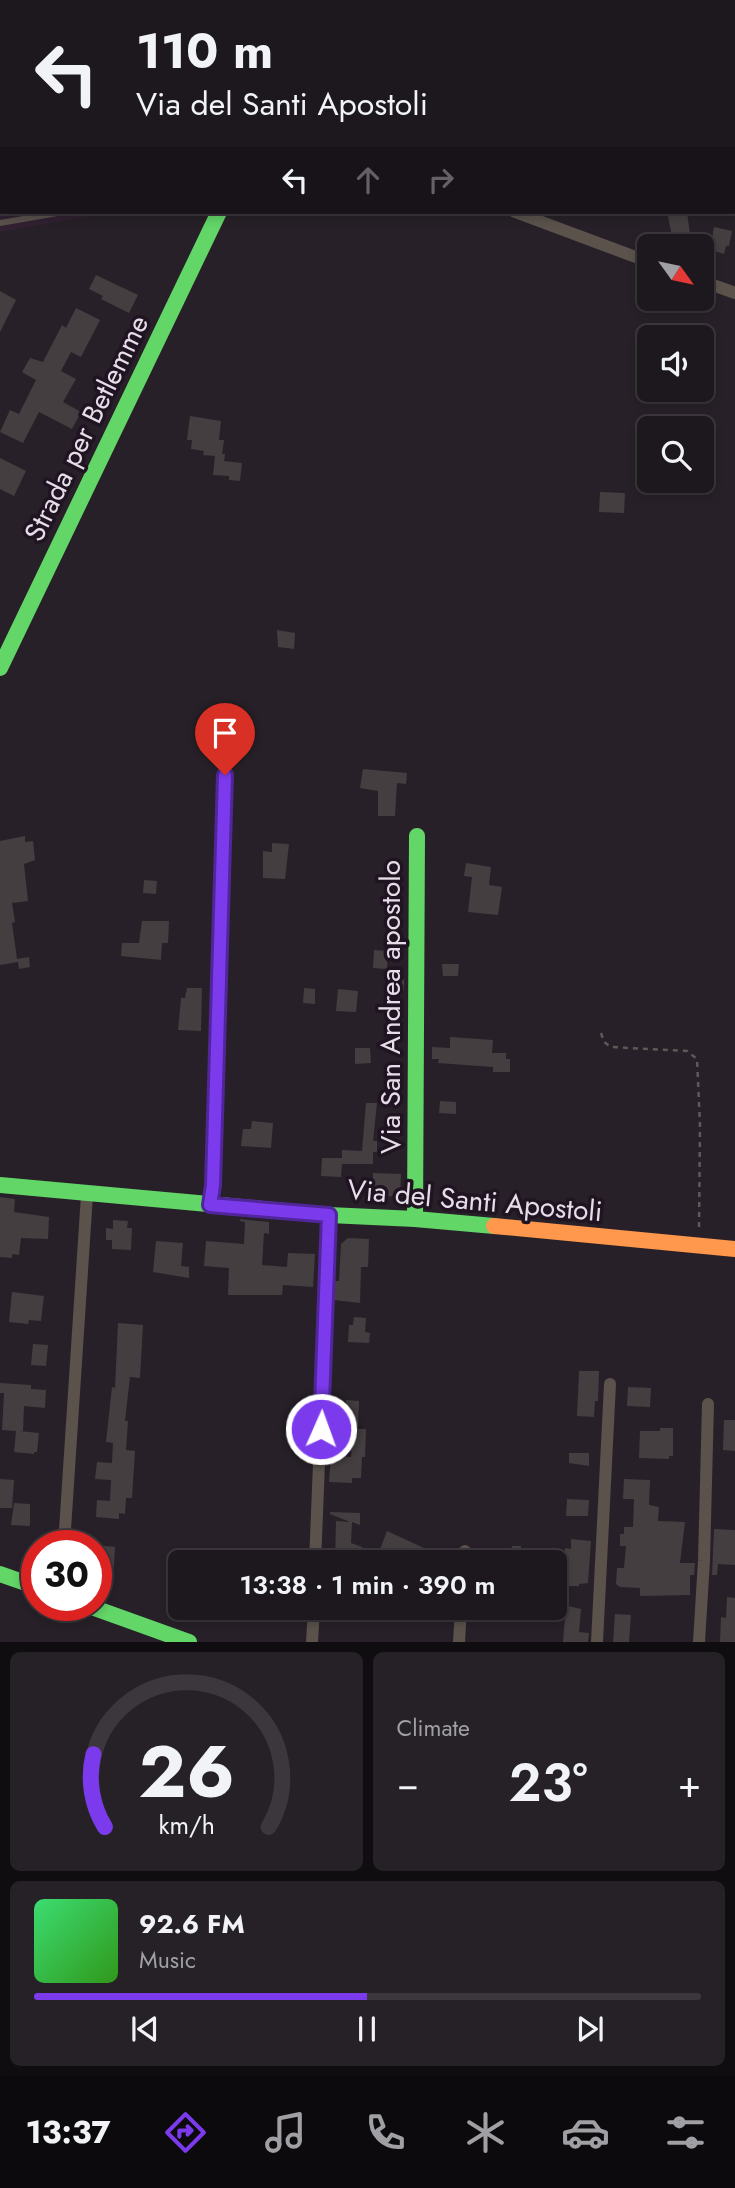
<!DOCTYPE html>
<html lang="en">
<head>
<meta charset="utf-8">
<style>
  body { margin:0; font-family:Jost,sans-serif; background:#252127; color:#f1f3f6; height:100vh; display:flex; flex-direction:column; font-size:26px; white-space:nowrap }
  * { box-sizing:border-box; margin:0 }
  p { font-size:23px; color:#a0a0a4 }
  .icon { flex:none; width:38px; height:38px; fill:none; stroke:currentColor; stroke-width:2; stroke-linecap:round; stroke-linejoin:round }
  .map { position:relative; height:1642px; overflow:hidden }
  .sheet { display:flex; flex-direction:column; gap:10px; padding:10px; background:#100d10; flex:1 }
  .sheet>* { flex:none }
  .top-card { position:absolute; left:0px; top:0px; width:735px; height:214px; box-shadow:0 4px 10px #0003,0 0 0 2px #3b373c; background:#1d181e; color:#f1f3f6; overflow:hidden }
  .needle { width:46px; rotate:123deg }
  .buttons { position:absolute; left:637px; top:234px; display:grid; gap:14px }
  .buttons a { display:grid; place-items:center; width:77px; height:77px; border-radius:10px; background:#1d181e; box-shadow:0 4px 10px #0003,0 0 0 2px #3b373c; font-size:35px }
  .speed { position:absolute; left:21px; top:1530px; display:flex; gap:14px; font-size:35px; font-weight:700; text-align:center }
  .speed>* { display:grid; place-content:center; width:91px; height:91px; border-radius:50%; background:#1d181e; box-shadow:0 4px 10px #0003,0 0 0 2px #3b373c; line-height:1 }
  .speed .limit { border:10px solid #d22; background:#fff; color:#111 }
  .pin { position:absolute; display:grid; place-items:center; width:60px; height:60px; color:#fff; margin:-72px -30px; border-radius:50% 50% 50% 0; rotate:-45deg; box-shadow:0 0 7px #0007 }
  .pin .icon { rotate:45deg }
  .me { position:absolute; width:77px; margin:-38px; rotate:2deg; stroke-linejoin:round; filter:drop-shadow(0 0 5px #0008) }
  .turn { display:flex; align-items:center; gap:24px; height:147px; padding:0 21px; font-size:32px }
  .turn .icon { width:91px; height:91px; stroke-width:2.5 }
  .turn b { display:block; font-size:49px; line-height:60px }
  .lanes { display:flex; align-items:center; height:66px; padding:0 21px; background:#0003; justify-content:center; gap:35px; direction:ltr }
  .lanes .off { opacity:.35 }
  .big { font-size:52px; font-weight:600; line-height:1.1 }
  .sheet .widget { flex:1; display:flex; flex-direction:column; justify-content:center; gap:10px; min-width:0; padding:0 24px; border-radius:10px; background:#252127 }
  .sheet .dial { align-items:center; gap:0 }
  .dial svg { height:182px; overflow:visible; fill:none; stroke:#3b373c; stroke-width:7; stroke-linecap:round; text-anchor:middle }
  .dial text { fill:#f1f3f6; stroke:none }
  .song { display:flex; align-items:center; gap:21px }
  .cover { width:84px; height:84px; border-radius:10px; background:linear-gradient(135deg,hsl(140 70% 55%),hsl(110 70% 35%)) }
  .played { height:7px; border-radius:4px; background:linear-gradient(90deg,#7c3aed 50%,#3b373c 50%) }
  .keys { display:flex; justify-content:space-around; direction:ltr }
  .heat { display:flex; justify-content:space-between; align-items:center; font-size:38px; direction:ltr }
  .sheet .tiles { flex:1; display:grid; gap:10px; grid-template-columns:1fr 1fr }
  .widget:last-child { grid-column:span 2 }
  .trip { position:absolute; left:168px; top:1550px; width:399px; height:70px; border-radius:10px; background:#1d181e; box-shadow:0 4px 10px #0003,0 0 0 2px #3b373c; font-weight:600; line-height:70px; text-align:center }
  .dock { display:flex; height:112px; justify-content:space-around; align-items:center; background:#0c0a0c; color:#a0a0a4 }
  .dock .icon { width:49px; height:49px }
  .dock .current { color:#7c3aed }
  .dock b { font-size:32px; color:#f1f3f6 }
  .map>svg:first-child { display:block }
  .built { fill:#312132 }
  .green { fill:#31350c }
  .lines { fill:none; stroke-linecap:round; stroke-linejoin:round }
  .taxiway { stroke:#423c40; stroke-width:35 }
  .building { fill:#443e40 }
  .path { stroke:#5f5958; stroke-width:2.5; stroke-dasharray:5 5; stroke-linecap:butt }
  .lane { stroke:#5a524b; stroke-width:6 }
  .street { stroke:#5a524b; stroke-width:12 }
  .fast { stroke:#63d668; stroke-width:16 }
  .slow { stroke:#ff974d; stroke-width:16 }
  .route-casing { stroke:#51269a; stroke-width:18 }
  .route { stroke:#7c3aed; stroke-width:12 }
  .labels { text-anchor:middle; stroke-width:7; stroke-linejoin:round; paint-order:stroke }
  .street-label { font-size:28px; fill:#e5dde7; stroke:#201422 }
</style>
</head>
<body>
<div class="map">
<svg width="735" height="1642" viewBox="0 0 735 1642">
  <rect width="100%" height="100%" fill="#272028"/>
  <path class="built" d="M0,0H735V101H733V2H2V212H113L0,232Z"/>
  <path class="green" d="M0,0H151L2,2L0,49Z"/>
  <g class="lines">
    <path class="taxiway" d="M179,0V2
      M539,2L549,0
      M0,96L2,95"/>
  </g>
  <path class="building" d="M667,212H687L691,241L674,245Z
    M714,227L732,231L729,246H726L724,254L714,251L715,245L711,244Z
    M96,275L138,295L129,313L101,299L103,296L89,289Z
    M0,291L16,300L0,332Z
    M76,308L100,320L81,357L71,352L61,371L76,379L63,402L81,412L72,429L39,412L23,443L0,432L10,410L19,414L36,380L22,372L30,358L43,362L62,325L66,328Z
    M190,416L221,421L219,440H224L222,454H225L224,461L242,463L240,481L229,480V476L213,475L215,456L203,455L204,451L191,449L192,440H187Z
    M0,458L26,471L14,496L0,489Z
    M600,492L625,493L624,513L599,512Z
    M277,630L295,633L294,649L278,647Z
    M363,769L407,773L406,784L397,783L395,816H378V791L360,788Z
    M25,836V842L33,841L35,860L24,864L28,901L12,903L15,922L12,923L17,959L29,957L30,967L19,969L18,962L0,965V841Z
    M272,843L289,844L285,879L263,878V851L272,852Z
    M466,863L491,867L489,885L502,887L498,915L468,912L472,877L464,876Z
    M144,880L157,881L156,894L143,893Z
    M142,921H169L168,943H162L161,960L121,956L122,943H139Z
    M374,950L388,951L387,969L373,968Z
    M442,964H459L458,976H443Z
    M391,979H404V991L390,990Z
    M187,988H202L201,1031L178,1030L181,998H185Z
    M304,988L315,989V1004L303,1003Z
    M338,989L358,991L356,1012L336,1011Z
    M450,1037L493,1040L492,1053H506V1059H510V1072H493V1067L438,1063L439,1059H432V1047L450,1048Z
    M355,1048H370L371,1063L355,1064Z
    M440,1101L456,1102V1114L439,1113Z
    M366,1103H377L373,1141H377V1152H373V1164H342L341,1177L321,1176L322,1158H342V1150L362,1151Z
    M252,1121L273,1123L271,1148L241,1146L243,1129H251Z
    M373,1173L401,1174L400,1197L372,1195Z
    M0,1197L15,1199L14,1212L49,1217L48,1239L21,1238L19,1255L12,1254V1258L0,1257Z
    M240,1219L269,1222V1234L264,1233L262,1265L287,1267L288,1253L315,1254L313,1287L283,1285L282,1295H228L229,1268L204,1266L206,1241L244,1244L245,1222L240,1221Z
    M113,1220L128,1221L127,1228H132L131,1250L112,1249V1240H106V1228L113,1229Z
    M348,1238L369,1239L368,1267H361L360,1303L334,1300L335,1281H339L341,1244Z
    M156,1241L183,1243L181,1266L189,1267V1278L153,1272Z
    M12,1292L44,1296L41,1321L29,1320L28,1324L9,1322Z
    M354,1317L366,1318L365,1332L370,1333L369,1343L348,1342L349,1325H353Z
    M118,1323L143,1325L140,1378L130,1377L125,1421H128L126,1450L135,1451L132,1498H126L125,1514L119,1513V1519L96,1517L97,1500L110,1501L111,1480L95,1479L97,1462L112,1463L113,1443L106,1442L112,1387L115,1388Z
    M33,1344L48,1345L46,1366L31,1365Z
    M579,1371H599L598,1401H595L594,1417L577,1416Z
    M0,1383L31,1385V1389L46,1390L45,1408L24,1406L23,1431H19L39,1433L37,1452H34V1454L14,1452L16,1431L2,1430L4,1393H0Z
    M628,1387L651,1388L650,1407L627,1406Z
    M346,1400L359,1401L358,1429H366L365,1457H362L361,1478H352V1483L329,1482L331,1455L351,1457L353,1436L333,1435V1412H340V1403H346Z
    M724,1420H735V1451L723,1450Z
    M660,1428H673V1456H669V1459L639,1458L640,1431H660Z
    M569,1453H589V1466L569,1463Z
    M0,1479L14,1480L12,1508H0Z
    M624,1479L650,1480L649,1505L659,1507L658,1521L685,1522L680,1563H695L694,1575H690V1595L640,1596V1588L620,1587L616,1584L617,1568H624L626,1546H620V1534H624V1527H633L634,1499H623Z
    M567,1499L589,1500L588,1516H566Z
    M14,1503L30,1504V1526L11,1525Z
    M330,1512L360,1513V1525L352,1522L351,1543L362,1547V1563H335L336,1521L350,1522L330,1514Z
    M714,1529L735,1530V1565L718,1564L717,1575H712Z
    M387,1531L424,1548L419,1563H409L379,1552Z
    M571,1539L591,1541L588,1583L579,1584V1586H563L565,1548L571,1549Z
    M96,1545L115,1547L114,1567L96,1566Z
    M512,1546H521L520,1563H511Z
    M727,1597L735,1598V1642H720L721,1617L726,1618Z
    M563,1605L581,1609L579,1632L589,1633L588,1642H563L565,1617L562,1616Z
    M481,1608H524L523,1619L480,1617Z
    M615,1614L631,1615L629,1642H613Z"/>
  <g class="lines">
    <path class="path" d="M601,1033L604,1042L611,1047L687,1051L697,1059L700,1125L699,1229"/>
    <path class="lane" d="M733,93H735
      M0,223L63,212"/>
    <path class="street" d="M515,212L649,262
      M702,281L735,293
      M64,1545L87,1195
      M315,1563L329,1215
      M465,1563V1551
      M312,1642L314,1608
      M459,1642L461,1608
      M597,1642L610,1384
      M699,1642L704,1561L708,1404"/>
    <path class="fast" d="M0,668L219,212
      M219,990L225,775
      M0,1185L329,1215L415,1219L494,1226
      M415,1219L417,836
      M0,1574L37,1587
      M86,1605L189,1642"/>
    <path class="slow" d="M210,1205L213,1185L219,990
      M494,1226L735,1249"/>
  </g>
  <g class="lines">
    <defs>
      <path id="route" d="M225,775L213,1185L210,1205L329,1215L321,1429"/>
    </defs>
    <use href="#route" class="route-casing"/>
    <use href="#route" class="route"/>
  </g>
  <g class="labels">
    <g class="street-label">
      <text transform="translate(86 428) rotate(-64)" y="10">Strada per Betlemme</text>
      <text transform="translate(390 1007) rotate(-90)" y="10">Via San Andrea apostolo</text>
      <text transform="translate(475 1200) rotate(5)" y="10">Via del Santi Apostoli</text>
    </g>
  </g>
</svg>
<div class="buttons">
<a><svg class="needle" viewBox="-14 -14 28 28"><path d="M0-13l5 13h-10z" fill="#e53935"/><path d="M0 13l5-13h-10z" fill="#a0a0a4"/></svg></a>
<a><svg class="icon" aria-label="sound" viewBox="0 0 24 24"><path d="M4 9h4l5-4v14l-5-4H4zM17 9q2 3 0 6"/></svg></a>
<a><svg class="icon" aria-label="search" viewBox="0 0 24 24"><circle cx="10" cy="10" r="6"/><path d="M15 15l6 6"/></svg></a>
</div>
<div class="speed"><div class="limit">30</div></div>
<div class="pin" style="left:225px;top:775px;background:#d93025"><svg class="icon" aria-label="arrive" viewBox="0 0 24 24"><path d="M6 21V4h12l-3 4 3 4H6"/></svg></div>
<svg class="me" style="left:321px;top:1429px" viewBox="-20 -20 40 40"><circle r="17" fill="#7c3aed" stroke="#fff" stroke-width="3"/><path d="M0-11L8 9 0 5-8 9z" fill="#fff"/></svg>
<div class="trip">13:38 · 1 min · 390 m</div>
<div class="top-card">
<div class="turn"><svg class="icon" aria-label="left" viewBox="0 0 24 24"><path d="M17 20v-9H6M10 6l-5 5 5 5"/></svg><div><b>110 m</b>Via del Santi Apostoli</div></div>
<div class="lanes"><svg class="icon" aria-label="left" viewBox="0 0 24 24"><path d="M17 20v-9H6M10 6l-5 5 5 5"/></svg><svg class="icon off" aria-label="ahead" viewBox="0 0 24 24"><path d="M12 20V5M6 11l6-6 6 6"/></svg><svg class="icon off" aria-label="right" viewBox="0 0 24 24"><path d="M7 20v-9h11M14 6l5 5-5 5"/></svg></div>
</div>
</div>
<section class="sheet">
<div class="tiles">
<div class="widget dial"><svg viewBox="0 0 100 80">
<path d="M14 69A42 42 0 1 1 86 69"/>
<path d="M14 69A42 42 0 0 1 9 37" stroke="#7c3aed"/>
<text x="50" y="56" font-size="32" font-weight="700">26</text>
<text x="50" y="72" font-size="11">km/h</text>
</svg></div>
<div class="widget"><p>Climate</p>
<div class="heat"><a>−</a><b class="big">23°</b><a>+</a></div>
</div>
<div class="widget">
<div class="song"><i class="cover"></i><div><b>92.6 FM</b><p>Music</p></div></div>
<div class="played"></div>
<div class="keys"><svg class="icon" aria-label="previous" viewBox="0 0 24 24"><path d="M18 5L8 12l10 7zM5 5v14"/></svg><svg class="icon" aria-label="pause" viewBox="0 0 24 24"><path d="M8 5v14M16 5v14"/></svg><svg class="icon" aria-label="next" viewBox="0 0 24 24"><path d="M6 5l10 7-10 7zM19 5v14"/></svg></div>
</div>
</div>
</section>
<nav class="dock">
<b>13:37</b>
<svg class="icon current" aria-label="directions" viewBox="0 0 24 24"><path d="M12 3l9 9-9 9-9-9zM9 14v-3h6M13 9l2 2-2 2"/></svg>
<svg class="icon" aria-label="music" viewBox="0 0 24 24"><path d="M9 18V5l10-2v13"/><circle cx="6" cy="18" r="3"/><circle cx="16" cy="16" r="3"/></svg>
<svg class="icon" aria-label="phone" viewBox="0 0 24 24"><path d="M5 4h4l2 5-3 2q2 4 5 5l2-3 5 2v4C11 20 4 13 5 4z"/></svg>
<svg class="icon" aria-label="climate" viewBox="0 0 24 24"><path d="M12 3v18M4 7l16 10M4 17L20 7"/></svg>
<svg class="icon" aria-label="car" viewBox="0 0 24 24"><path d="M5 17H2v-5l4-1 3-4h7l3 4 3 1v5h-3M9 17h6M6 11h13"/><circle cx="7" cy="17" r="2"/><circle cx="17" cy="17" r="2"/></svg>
<svg class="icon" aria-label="filters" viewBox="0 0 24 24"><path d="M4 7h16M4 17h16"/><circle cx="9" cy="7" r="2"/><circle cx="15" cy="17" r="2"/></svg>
</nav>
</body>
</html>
